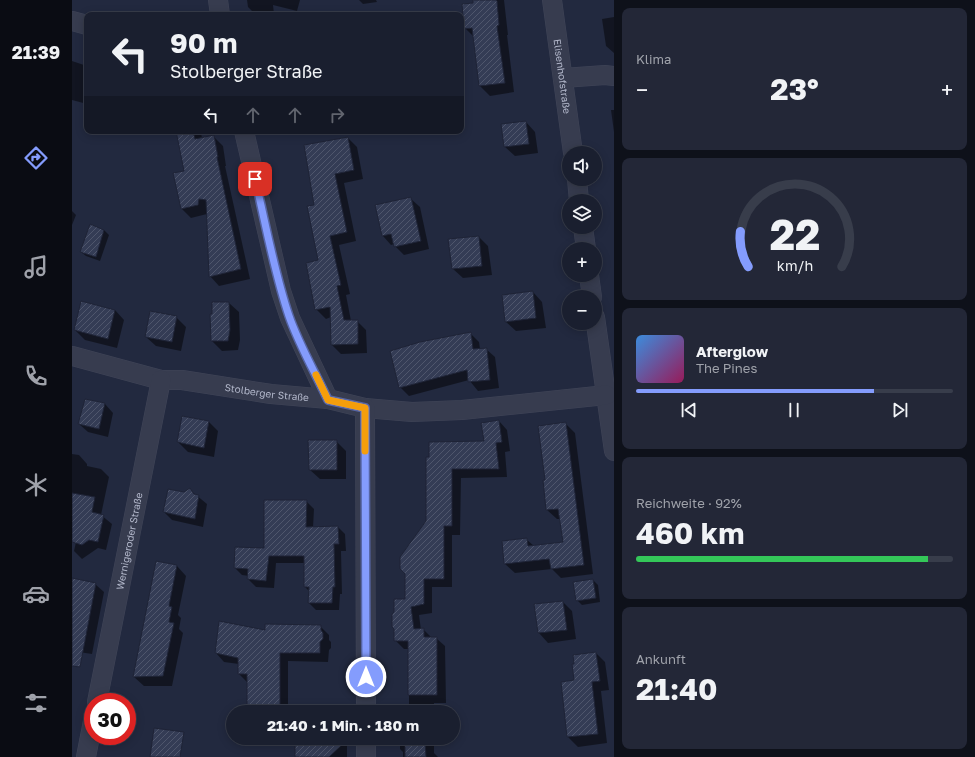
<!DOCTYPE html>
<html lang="de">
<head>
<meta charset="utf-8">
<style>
  body { margin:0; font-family:"Golos Text",sans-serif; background:#232737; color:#f1f3f6; height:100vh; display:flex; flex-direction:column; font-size:15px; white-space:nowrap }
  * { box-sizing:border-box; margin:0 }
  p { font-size:13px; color:#9fa2aa }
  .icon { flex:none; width:22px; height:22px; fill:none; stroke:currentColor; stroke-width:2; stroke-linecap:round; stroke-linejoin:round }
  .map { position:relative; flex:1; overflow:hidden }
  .panel { display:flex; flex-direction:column; gap:8px; padding:8px; background:#0e111a; width:361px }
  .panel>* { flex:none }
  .hud { position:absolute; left:12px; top:12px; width:380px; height:122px; border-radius:8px; box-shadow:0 2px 10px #0003,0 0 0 1px #383d4b; background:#1a1f2f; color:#f1f3f6; overflow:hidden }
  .controls { position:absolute; left:490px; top:146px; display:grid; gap:8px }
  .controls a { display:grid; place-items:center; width:40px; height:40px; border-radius:50%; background:#1a1f2f; box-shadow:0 2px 10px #0003,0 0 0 1px #383d4b; font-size:20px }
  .speed { position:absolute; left:12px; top:693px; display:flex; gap:8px; font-size:20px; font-weight:700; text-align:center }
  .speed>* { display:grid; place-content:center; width:52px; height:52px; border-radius:50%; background:#1a1f2f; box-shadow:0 2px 10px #0003,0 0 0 1px #383d4b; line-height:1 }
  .speed .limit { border:6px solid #d22; background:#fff; color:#111 }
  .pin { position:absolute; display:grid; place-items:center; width:34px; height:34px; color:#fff; margin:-17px; border-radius:8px; box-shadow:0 2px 6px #0006 }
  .me { position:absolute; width:44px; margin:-22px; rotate:0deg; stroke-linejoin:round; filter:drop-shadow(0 0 3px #0008) }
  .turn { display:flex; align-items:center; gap:14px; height:84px; padding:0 20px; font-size:18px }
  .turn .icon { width:52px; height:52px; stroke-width:2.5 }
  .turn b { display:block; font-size:28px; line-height:34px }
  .lanes { display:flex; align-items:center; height:38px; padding:0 20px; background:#0003; justify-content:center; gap:20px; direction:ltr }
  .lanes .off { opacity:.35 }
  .big { font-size:30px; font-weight:700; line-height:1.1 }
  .panel .widget { flex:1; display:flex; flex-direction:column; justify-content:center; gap:6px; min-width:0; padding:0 14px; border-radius:8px; background:#232737 }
  .panel .dial { align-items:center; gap:0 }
  .dial svg { height:104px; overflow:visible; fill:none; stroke:#383d4b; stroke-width:7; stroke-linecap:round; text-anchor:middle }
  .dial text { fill:#f1f3f6; stroke:none }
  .song { display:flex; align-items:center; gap:12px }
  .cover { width:48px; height:48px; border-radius:6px; background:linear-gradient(135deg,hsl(210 70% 55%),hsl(330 70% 35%)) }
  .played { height:4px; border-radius:2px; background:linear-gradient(90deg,#849cfd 75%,#383d4b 75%) }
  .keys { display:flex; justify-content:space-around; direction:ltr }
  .heat { display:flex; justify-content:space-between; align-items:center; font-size:22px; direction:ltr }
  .charge { height:6px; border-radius:3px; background:linear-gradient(90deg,#34c759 92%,#383d4b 0) }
  .trip { position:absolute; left:154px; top:705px; width:234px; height:40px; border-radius:20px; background:#1a1f2f; box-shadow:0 2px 10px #0003,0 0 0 1px #383d4b; font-weight:700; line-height:40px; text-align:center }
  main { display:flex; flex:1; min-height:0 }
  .tabs { display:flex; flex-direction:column; width:72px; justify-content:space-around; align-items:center; background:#0a0c13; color:#9fa2aa }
  .tabs .icon { width:28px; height:28px }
  .tabs .current { color:#849cfd }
  .tabs b { font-size:18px; color:#f1f3f6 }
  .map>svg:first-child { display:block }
  .shadow { fill:#0007 }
  .building { fill:url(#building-hatch); stroke:#1e2336 }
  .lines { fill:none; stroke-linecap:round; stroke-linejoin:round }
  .minor-casing { stroke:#404558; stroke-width:20 }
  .minor { stroke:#373c4f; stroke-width:19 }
  .route-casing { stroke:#5665a4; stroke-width:10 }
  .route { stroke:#849cfd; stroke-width:7 }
  .slow { stroke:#f59e0b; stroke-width:7 }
  .labels { text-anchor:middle; stroke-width:4; stroke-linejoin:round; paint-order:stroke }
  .street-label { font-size:10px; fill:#b2b7ca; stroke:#1c2134 }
</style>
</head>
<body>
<main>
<nav class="tabs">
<b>21:39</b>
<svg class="icon current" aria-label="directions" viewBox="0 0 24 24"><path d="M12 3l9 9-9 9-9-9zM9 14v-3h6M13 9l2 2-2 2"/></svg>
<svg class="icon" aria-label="music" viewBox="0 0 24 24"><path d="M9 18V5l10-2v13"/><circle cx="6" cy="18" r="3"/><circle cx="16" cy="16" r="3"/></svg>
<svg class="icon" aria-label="phone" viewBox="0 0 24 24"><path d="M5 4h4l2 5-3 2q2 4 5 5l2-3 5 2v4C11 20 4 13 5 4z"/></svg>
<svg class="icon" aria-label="climate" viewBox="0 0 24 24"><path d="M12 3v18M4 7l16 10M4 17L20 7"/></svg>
<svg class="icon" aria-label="car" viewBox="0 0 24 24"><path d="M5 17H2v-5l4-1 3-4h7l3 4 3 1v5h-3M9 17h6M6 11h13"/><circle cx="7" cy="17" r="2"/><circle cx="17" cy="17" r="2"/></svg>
<svg class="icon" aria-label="filters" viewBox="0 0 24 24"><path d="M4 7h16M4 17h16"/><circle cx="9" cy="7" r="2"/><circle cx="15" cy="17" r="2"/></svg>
</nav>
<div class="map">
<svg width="542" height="757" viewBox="0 0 542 757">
  <defs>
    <pattern id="building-hatch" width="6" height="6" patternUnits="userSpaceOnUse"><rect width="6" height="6" fill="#343c55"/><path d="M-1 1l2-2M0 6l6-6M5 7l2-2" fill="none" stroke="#4f566c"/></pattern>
  </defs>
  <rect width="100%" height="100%" fill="#22293f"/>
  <path class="shadow" d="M175,0H228L225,11L201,5L202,14L197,15H184L176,7Z
    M287,0H304L305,2L291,4Z
    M402,0H432L436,35H435L442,92L418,96L408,86L402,37L393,28L402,4Z
    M542,17V53L534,46L530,19Z
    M0,61L15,66V104L0,100Z
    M539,110H542V132Z
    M454,122L463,132L466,153L443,156L433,147Z
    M105,131H127L129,133L130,138L141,136L151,146L154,166H153L178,279L147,286L138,276L135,214L119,218L109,208L113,172Z
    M276,138L285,147L291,179L272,183L284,241L267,245L278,294L274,295L279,321H285L294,330L295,353L269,354L260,345L259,317L254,319L244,309L247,261L244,206Z
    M339,199L348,207L357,249L332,255L323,246L322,244L319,245L311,236L304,206Z
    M0,211L4,215L0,225Z
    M18,225L32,230L37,235L28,261L14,256L9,252Z
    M407,237L416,246L420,275L391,278L381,269Z
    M461,292L470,302L474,328L444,331L434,322Z
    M141,303H157L167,312L168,340L166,350L150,351L140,341Z
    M43,310L52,320L45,348L13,340L3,330Z
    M104,317L114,327L109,351L84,346L74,337Z
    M398,333L407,342L408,349H414L423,357L427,388L406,391L397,380L337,396L328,387Z
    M14,400L33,404L41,413L36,437L16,432L7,424Z
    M427,421L435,430L438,451L433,452L435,477L389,478L388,535H380V587H360V613L347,615L349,630L351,629L360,638H364L373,646L374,703H362V712H337V649H332L323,640L355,522V458L413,442Z
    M137,422L146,431L142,457L116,452L106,442Z
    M493,423L503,433L521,574L489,578L480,569L443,573L433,564L454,539L462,546L492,543L489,519H485L475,510L474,480Z
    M264,441L274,451V479H248L238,470Z
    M0,454L7,455L15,464V466L29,469L37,477L29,515L40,524L34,550L26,548L10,559L2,551L6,533L0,497Z
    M118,490L135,504L131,527L100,520L92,512L112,493Z
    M234,501L242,509L241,528L266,527L273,534L274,551H269L270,594H268L267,610H244L237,603V591L233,587V563H204L202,588L184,587L176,579L177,576L170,575L163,568L164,548L193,549Z
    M105,566L114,576L106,615L109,618L107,629L111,633L100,686H72L62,677Z
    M0,579L23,584L32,592L20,654L0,651Z
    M521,580L526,585L528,602L510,605L505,600Z
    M491,602L500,611L504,639L476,643L467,633L463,605Z
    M248,626L257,635V640L259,642V648L257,650L256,662L216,661V712H176V683L167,674V664L152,662L144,653Z
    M524,653L533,662L537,690L529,691L535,743L506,747L496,737L490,683L503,681Z
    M262,707L268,712H243Z
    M224,738H274L275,739V757H224Z
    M328,738H362V753L366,757H331V752L328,749Z"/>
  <path class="building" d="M401,0H424L425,1L427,25L425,26L433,83L407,86L400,28L392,29L390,4L401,3Z
    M454,121L457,144L432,147L429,124Z
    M104,131H121L123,139L142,135L146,157H145L169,269L137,277L134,200L127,199L126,205L109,209L101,173L112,171Z
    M276,137L282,170L263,174L275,232L258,236L269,285L265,286L272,320H286V344L259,345L258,307L243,310L234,263L246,260L235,206L242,205L232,145Z
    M339,197L349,241L322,247L319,234L310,236L303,205Z
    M18,224L32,230L24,257L8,252Z
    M407,236L410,266L380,269L376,239Z
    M461,291L464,318L433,322L430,295Z
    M9,301L43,310L36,339L2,330Z
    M140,302H157L158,330L156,341H139L138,314H140Z
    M78,311L105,316L100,342L73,337Z
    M399,332L401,349L415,348L418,380L396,382L395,370L327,388L318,351L348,342Z
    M13,399L33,403L27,429L6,424Z
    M110,416L137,421L132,448L105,442Z
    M427,420L430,442L424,443L427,469H380V526H372V579H352V604L339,607L342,629L352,628V637H365V695H336V641H322V629L320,627V614L322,612V599H333V574L328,569V557L354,521V457H357V442L412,441L409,423Z
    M494,422L512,565L479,569L477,559L432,564L430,541L455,538L456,546L491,542L486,509L474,510L471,480H473L466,426Z
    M236,440H265V470H237Z
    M118,488L122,494L127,495L123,519L91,512L96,489L112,492Z
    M0,493L23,497L20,512L32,515L26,542L17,540L10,545L0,542Z
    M192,500H235L234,527L266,526L267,544H262L263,587H261L260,603H236L237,587H232V556H197L194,581L175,579L176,569L162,568L163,547L192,548Z
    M84,561L105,565L97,606L100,607L97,622L102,623L91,676L61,677Z
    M0,578L24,583L8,667L0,666Z
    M521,579L524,598L504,601L501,582Z
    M491,601L495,630L466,633L462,604Z
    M147,621L193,630V624L249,625V630L251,633V639L248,642V653H208V712H175V674H166V658L143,653Z
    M524,652L528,681L520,682L526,734L495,737L489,682L502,680L500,664H502L501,655Z
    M242,706H263V712H242Z
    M82,728L112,732L108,757H78Z
    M223,738H277L257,757H223Z
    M333,738H353L354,757H333Z"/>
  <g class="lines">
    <defs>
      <g id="minor">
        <path d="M146,0L148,15"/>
        <path id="s1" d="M480,0L501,153"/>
        <path d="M0,21L15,25"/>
        <path d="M491,78L533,75L542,76"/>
        <path d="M172,131L209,291L218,318L256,399"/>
        <path d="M505,179L507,201"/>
        <path d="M511,227L514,249"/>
        <path d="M517,275L520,297"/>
        <path d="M523,317L542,451"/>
        <path id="s2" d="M0,356L89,380H110L199,394L256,399L293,408L340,412L390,410L534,395"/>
        <path d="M293,408L294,712"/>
        <path id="s3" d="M25,702L89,380"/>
        <path d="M294,738V757"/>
        <path d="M14,757L21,721"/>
      </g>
    </defs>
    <use href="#minor" class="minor-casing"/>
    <use href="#minor" class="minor"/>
  </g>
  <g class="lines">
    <defs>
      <path id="route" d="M183,179C194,225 202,272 217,316C227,345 243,372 256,400L293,408L294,677"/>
    </defs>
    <use href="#route" class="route-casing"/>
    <use href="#route" class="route"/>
    <path class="slow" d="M244,375L256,400L293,408V451"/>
  </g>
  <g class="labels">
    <g class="street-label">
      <text dy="4" stroke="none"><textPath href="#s1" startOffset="77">Elisenhofstraße</textPath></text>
      <text dy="4" stroke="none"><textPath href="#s2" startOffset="199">Stolberger Straße</textPath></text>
      <text dy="4" stroke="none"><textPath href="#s3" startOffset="164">Wernigeroder Straße</textPath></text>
    </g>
  </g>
</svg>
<div class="controls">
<a><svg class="icon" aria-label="sound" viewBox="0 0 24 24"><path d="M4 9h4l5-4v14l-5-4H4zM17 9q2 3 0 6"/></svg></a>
<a><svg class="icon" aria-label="layers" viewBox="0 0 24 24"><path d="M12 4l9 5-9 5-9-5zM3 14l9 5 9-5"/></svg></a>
<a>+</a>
<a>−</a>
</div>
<div class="speed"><div class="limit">30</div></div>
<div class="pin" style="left:183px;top:179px;background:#d93025"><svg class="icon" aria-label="arrive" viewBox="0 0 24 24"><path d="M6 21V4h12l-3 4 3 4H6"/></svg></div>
<svg class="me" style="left:294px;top:677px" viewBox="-20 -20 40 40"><circle r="17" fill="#849cfd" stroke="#fff" stroke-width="3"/><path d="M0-11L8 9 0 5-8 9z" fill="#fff"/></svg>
<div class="trip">21:40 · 1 Min. · 180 m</div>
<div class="hud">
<div class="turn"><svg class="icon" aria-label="left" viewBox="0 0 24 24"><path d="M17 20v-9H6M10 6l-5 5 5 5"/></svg><div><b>90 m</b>Stolberger Straße</div></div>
<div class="lanes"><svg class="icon" aria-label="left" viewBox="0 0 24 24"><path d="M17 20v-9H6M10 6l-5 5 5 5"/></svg><svg class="icon off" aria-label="ahead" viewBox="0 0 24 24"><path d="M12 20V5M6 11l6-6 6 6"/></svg><svg class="icon off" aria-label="ahead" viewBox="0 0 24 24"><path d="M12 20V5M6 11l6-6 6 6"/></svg><svg class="icon off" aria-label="right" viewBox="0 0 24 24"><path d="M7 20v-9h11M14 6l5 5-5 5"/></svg></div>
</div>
</div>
<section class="panel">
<div class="widget"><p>Klima</p>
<div class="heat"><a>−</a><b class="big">23°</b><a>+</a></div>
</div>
<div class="widget dial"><svg viewBox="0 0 100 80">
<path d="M14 69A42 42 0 1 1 86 69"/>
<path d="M14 69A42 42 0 0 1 8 42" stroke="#849cfd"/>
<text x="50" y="56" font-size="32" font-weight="700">22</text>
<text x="50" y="72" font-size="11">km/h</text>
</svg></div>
<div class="widget">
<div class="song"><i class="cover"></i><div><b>Afterglow</b><p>The Pines</p></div></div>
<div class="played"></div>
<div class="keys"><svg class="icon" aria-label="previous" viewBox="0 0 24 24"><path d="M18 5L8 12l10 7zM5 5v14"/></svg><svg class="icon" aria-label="pause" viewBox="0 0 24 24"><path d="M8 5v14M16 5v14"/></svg><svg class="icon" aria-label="next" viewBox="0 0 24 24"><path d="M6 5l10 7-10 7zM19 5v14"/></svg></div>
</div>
<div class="widget"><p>Reichweite · 92%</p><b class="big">460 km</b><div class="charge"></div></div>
<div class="widget"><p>Ankunft</p><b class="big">21:40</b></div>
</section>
</main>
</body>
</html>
